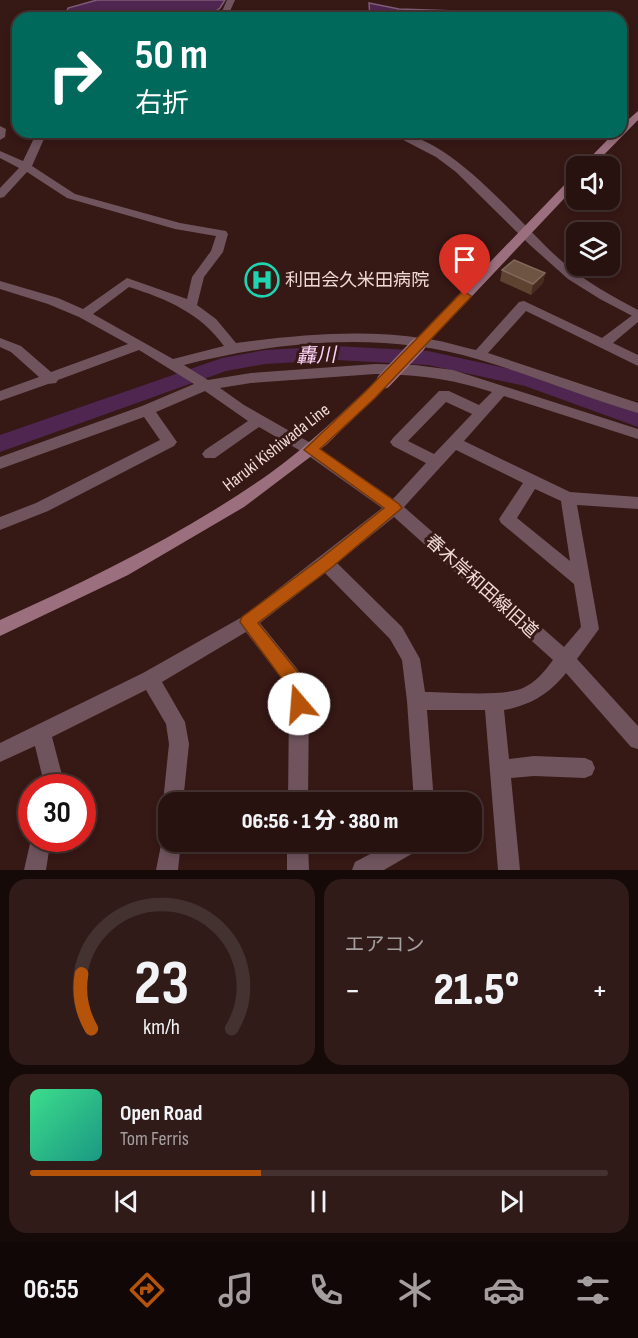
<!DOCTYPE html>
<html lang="ja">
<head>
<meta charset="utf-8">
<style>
  body { margin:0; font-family:"Sofia Sans Condensed","Noto Sans JP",sans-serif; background:#301b19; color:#f1f3f6; height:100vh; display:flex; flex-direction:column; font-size:22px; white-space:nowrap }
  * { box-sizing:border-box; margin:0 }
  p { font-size:20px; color:#a59e9f }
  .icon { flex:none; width:33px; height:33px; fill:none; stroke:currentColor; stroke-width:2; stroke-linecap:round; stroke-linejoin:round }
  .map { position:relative; height:870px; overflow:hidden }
  .side { display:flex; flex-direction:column; gap:9px; padding:9px; background:#160a09; flex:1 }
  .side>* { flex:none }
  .top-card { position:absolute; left:12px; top:12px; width:615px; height:126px; border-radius:18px; box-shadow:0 3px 9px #0003,0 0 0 2px #443230; background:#00695c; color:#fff; overflow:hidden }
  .buttons { position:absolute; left:566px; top:156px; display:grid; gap:12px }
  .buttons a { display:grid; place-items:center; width:54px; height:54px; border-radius:12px; background:#281210; box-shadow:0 3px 9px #0003,0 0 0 2px #443230; font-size:30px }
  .speed { position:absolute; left:18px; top:774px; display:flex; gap:12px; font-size:30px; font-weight:700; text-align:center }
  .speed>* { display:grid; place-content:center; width:78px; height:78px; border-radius:50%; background:#281210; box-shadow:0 3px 9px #0003,0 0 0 2px #443230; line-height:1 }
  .speed .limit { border:9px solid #d22; background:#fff; color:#111 }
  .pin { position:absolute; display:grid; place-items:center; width:51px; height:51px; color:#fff; margin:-62px -26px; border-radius:50% 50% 50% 0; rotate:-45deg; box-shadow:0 0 6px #0007 }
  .pin .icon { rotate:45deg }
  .me { position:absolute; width:66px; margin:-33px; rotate:342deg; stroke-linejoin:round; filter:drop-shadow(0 0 4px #0008) }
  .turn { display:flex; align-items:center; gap:21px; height:126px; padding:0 24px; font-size:27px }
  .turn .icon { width:78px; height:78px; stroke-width:2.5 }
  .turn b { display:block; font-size:42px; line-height:51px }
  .big { font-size:45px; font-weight:800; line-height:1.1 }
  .side .card { flex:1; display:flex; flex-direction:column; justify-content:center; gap:9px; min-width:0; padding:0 21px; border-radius:18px; background:#301b19 }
  .side .dial { align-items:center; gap:0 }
  .dial svg { height:156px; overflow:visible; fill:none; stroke:#443230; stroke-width:7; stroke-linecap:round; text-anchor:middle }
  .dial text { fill:#f1f3f6; stroke:none }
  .song { display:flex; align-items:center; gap:18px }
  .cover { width:72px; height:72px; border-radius:9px; background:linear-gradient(135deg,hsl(150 70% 55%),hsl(170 70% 35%)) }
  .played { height:6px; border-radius:3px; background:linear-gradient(90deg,#b45309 40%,#443230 40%) }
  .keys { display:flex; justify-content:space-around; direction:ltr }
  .heat { display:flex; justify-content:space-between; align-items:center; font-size:33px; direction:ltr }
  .side .tiles { flex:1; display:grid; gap:9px; grid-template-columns:1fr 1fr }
  .card:last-child { grid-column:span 2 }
  .trip { position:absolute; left:158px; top:792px; width:324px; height:60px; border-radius:18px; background:#281210; box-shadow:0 3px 9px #0003,0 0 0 2px #443230; font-weight:800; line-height:60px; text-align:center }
  .menu { display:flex; height:96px; justify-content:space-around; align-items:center; background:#100706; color:#a59e9f }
  .menu .icon { width:42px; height:42px }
  .menu .current { color:#b45309 }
  .menu b { font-size:27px; color:#f1f3f6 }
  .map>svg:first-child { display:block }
  .water { fill:#4f264f; stroke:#7f5c78; stroke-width:1.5 }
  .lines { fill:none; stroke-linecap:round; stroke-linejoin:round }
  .river { fill:#4f264f; fill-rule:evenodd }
  .minor { fill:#6f545d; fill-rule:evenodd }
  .tertiary { fill:#6f545d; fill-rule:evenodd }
  .secondary { fill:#9b6f7e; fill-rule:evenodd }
  .secondary-bridge { stroke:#9b6f7e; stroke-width:15 }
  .wall { fill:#5e4331 }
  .shaded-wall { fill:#472b1f }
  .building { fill:#6e5443; stroke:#82695a; stroke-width:1.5 }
  .route { fill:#b45309; stroke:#753606; stroke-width:1.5 }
  .labels { text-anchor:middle; stroke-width:6; stroke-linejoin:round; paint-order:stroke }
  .poi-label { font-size:18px; fill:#f0dad7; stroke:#361815; text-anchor:start }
  .street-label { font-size:18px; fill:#f0dad7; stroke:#361815 }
  .water-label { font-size:20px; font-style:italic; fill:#fcd2f9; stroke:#361815 }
</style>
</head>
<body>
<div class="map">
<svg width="638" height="870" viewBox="0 0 638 870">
  <rect width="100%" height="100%" fill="#361815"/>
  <path class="water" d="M97,0H225L220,8L213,13L166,18H90L67,11L68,8Z
    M369,3L399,9L485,12L480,18H370Z"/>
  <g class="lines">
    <path class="river" d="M336,346L428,351L537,375L638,411V427L525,386L428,365L336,360L265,364L226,371L0,452V435L222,358L265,350Z"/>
    <path class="minor" d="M0,126L6,129L5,137L0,140Z
      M37,132H47L32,166L75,194L180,223L226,231L228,234L223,252L204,277L197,305L216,319L236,343C297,335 360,329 422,338C440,340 458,346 476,350L519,302L524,301L602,338L638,311V322L613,343L638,355V366L526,311L488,353L638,403V413C584,397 532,375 477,359C382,331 279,341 184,365L208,380L251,373L375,364L415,365L453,370L638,429V439L504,396L464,441L570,492L638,497V509L577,505L599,629L577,659L638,726V749L631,747L566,673C549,694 531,705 504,710L509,759L534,756L585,758L592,761L595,768L592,775L585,778L534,776L511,778L520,870H498L485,710H427L434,802H414L407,701L402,660L390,639L325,573L260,623L298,670L309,703L308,802H288L289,703L283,680L246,632L162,682L185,722L189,744L183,802H168V810L163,802L169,744L166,724L146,690L52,737L62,775L60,788H40L42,775L35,746L0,762V743L143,673L242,617L382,508L306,454L259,427L215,458H205L202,454L205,450L248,421L205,391L156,412L177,442L174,446L48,511L0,530V517L36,503L160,440L144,417L0,469V457L142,406L194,384L139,350L58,380L56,383L48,384L0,401V391L39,377L11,352L0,347V338L21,346L51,372L128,344L79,317L48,304L0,289V281L58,298L83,309L127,278L187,299L192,277L211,251L216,236L175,229L67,198L27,172L4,197L0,198V188L19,168L0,158V151L23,161ZM129,287C167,299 200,313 224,346L173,359L93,314ZM375,374C420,375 448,378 492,392L479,405L449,391H439L393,438L390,442L393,446L426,463L393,499L316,446L244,405L220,388L251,383ZM446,402L472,414L434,454L408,441ZM456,450L523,483L499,519L501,523L574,584L581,627L564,647L404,507ZM535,489L561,501L570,561L517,518ZM394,517L553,660C545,671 536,682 523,688C503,697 449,692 425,692L420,659L402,627L337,563Z
      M168,832V842H181L178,870H156L163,835Z
      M32,835V838H51L46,870H24Z
      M287,842H308L309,870H287Z
      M393,842H424L420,849L384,870H352L355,862Z"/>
    <path class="tertiary" d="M227,0H235L227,18H219Z
      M388,132C451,132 519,225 564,263C586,282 612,296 638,310V319L600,299L568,279L530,245L456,172L436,157Z"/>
    <path class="secondary" d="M638,111V120L593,166H582L615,132H621V126Z
      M576,176V186L423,348H413L411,345L413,342L572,177Z
      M384,376L389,378L391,381L389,384L326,445L244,507L128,575L0,636V620C93,578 185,533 269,474C309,445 344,411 379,378Z"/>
    <path class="secondary-bridge" d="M384,381L418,345"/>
  </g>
  <path class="wall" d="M502,270L545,273L543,283L531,295L500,281Z"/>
  <path class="shaded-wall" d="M545,273L543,283L531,295L533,284Z"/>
  <path class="building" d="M514,260L545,273L533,284L502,270Z"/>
  <path class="route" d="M465,292L471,296L470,298L375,398L320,449L399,504L402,508L331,568L258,623L297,671L308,704L305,709L299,711L293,709L283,680L240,622L242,617L320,559L384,508L304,450L366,391L461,293Z"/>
  <defs>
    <symbol id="hospital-ring" viewBox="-11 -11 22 22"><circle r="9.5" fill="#361815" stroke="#1ed5b1" stroke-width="1.5"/><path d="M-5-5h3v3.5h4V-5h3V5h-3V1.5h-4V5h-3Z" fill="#1ed5b1"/></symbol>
  </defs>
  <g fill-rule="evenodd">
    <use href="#hospital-ring" x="243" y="261" width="38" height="38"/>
  </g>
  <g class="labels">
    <g class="poi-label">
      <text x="285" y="286">利田会久米田病院</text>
    </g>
    <g class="street-label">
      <text transform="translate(276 447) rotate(-38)" y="6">Haruki Kishiwada Line</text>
      <text transform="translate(482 586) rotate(42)" y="6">春木岸和田線旧道</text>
    </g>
    <g class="water-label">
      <text transform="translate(316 355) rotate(-2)" y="7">轟川</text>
    </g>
  </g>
</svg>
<div class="buttons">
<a><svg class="icon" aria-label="sound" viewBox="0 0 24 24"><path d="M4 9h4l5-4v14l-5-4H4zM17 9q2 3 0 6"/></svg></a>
<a><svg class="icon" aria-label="layers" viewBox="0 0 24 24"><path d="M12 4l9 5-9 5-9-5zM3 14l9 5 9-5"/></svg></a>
</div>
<div class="speed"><div class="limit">30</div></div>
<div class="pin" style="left:465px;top:296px;background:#d93025"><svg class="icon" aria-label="arrive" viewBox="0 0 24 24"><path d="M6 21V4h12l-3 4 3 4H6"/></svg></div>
<svg class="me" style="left:299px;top:704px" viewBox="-20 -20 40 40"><circle r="19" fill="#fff"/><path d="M0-13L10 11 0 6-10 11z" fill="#b45309"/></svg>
<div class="trip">06:56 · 1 分 · 380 m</div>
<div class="top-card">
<div class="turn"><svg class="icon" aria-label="right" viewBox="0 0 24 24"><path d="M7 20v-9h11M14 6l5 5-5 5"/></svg><div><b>50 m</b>右折</div></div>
</div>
</div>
<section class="side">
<div class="tiles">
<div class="card dial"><svg viewBox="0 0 100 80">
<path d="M14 69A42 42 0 1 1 86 69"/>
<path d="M14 69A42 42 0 0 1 9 41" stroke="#b45309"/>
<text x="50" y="56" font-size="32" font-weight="700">23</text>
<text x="50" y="72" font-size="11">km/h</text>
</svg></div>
<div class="card"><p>エアコン</p>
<div class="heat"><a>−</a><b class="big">21.5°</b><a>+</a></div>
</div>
<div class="card">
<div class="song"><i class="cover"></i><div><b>Open Road</b><p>Tom Ferris</p></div></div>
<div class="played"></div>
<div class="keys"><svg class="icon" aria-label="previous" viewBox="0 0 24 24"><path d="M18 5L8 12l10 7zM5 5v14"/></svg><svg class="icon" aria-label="pause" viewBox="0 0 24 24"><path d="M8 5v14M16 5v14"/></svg><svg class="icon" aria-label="next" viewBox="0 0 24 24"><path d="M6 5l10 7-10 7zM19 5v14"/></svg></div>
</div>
</div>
</section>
<nav class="menu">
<b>06:55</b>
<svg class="icon current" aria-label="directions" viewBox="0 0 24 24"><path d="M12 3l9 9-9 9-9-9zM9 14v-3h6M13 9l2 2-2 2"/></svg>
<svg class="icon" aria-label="music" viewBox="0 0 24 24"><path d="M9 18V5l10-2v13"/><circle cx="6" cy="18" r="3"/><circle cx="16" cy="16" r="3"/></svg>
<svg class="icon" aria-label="phone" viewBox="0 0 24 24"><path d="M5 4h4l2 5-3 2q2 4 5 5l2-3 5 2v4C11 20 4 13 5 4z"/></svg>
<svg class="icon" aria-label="climate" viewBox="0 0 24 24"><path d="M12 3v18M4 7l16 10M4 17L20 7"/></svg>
<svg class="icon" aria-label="car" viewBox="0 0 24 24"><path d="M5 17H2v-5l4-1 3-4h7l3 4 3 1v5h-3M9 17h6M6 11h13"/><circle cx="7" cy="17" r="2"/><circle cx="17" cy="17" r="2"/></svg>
<svg class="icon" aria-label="filters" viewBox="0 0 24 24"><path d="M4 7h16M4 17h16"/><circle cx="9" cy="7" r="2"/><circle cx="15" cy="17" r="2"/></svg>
</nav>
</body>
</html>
